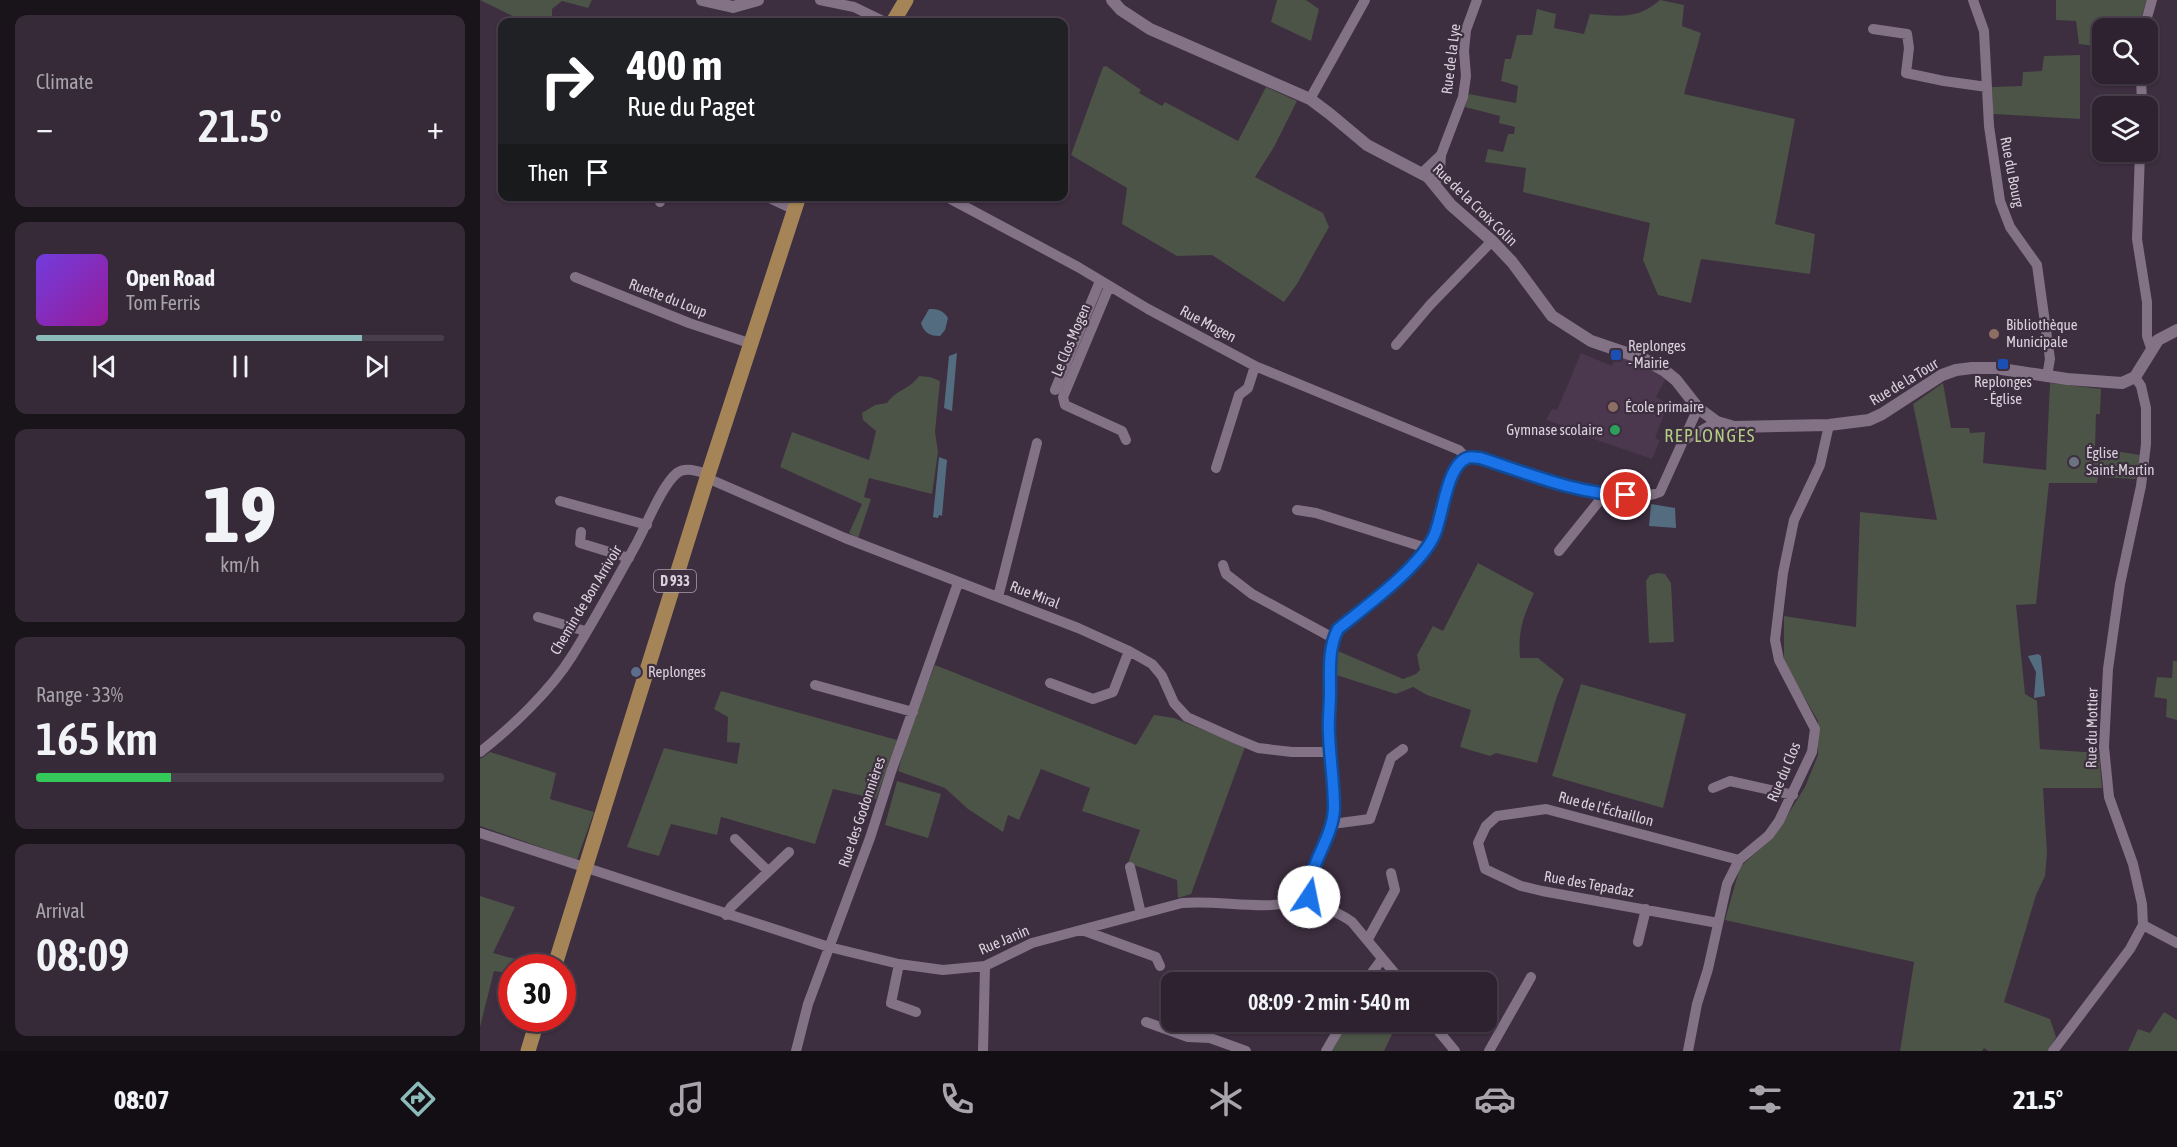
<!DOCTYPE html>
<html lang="en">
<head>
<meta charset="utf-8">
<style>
  body { margin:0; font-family:"Asap Condensed",sans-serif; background:#362a38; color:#f1f3f6; height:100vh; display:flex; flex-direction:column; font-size:22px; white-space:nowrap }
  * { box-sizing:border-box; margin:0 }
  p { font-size:20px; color:#a7a4ab }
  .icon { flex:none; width:33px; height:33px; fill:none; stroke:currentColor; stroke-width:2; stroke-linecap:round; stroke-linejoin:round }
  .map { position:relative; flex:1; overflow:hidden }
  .details { display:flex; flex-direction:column; gap:15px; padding:15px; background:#19131a; width:480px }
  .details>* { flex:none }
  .top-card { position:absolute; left:18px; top:18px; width:570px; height:183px; border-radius:12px; box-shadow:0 2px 4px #0004,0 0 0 2px #493f4c; background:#202124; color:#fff; overflow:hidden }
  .tools { position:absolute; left:1612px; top:18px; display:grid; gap:12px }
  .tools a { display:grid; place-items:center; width:66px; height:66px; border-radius:12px; background:#2e2230; box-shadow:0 2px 4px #0004,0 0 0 2px #493f4c; font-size:30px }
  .speed { position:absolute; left:18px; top:954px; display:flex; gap:12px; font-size:30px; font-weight:700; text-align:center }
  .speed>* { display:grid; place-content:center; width:78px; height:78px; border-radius:50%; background:#2e2230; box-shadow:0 2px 4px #0004,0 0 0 2px #493f4c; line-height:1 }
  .speed .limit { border:9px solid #d22; background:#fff; color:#111 }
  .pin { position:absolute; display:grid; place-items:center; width:51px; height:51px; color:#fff; margin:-26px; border:3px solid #fff; border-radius:50%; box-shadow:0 2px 6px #0007 }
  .me { position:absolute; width:66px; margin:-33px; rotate:11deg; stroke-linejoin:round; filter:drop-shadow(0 0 4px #0008) }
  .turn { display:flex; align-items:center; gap:21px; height:126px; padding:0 30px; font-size:27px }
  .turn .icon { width:78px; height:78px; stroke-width:2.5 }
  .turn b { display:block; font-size:42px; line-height:51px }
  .then { display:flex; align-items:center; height:57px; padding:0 30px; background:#0003; gap:12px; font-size:22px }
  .big { font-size:45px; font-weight:600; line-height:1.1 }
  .details .card { flex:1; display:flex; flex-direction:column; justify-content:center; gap:9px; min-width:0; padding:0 21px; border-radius:12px; background:#362a38 }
  .details .dial { align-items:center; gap:0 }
  .dial b { font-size:78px; line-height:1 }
  .song { display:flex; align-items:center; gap:18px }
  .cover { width:72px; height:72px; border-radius:9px; background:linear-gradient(135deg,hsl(260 70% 55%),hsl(300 70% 35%)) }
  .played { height:6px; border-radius:3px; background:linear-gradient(90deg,#8bbbb9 80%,#493f4c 80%) }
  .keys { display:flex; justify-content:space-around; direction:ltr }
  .heat { display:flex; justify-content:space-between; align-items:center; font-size:33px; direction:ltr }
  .charge { height:9px; border-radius:4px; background:linear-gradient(90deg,#34c759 33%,#493f4c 0) }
  .trip { position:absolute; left:681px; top:972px; width:336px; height:60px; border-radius:12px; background:#2e2230; box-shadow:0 2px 4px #0004,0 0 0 2px #493f4c; font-weight:600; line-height:60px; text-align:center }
  .tabs { display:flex; height:96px; justify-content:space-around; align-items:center; background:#120e13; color:#a7a4ab }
  .tabs .icon { width:42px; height:42px }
  .tabs .selected { color:#8bbbb9 }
  .tabs b { font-size:27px; color:#f1f3f6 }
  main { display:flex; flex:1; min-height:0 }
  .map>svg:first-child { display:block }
  .built { fill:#4b374e }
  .green { fill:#4b5446 }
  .water { fill:#546c7f }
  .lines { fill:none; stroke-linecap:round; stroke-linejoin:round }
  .minor { stroke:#837286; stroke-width:10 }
  .tertiary { stroke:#837286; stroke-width:12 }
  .primary { stroke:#a58557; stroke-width:15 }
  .route-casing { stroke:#114b97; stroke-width:15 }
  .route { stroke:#1a73e8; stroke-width:10 }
  .education-dot { fill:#8d6e63; stroke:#3d2e40; stroke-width:2 }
  .transit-dot { fill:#1a4fb4; stroke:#3d2e40; stroke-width:2 }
  .leisure-dot { fill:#2e9e5b; stroke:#3d2e40; stroke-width:2 }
  .worship-dot { fill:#6b7280; stroke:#3d2e40; stroke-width:2 }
  .service-dot { fill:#5c6f8a; stroke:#3d2e40; stroke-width:2 }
  .labels { text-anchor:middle; stroke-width:4.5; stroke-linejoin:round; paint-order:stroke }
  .shield { fill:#3d2e40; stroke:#aba0ad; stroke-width:1.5 }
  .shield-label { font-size:14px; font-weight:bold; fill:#dad1dc }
  .street-label { font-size:15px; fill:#dad1dc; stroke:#3d2e40 }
  .poi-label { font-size:15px; fill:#dad1dc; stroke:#3d2e40; text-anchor:start }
  .quarter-label { font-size:18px; letter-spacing:1.5px; fill:#b4cd85; stroke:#3d2e40 }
</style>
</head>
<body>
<main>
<section class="details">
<div class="card"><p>Climate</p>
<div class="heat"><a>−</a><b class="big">21.5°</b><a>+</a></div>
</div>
<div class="card">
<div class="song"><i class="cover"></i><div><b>Open Road</b><p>Tom Ferris</p></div></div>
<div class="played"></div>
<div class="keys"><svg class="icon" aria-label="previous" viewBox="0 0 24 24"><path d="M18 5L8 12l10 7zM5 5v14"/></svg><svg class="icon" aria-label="pause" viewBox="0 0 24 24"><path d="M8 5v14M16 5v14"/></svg><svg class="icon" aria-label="next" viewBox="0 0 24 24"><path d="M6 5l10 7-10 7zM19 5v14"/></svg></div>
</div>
<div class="card dial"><b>19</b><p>km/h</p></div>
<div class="card"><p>Range · 33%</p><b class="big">165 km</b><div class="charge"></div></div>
<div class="card"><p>Arrival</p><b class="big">08:09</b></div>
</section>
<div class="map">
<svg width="1697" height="1051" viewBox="0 0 1697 1051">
  <rect width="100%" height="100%" fill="#3d2e40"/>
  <path class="built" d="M1101,353L1132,366L1136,356L1154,360L1186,378L1176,397L1188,404L1175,438L1180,440L1172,459L1099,434V431L1066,420L1072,409L1077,410Z"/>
  <path class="green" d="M0,0H112L108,8L82,1L72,9V22H45Z
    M797,0H826L839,9L831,41L791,22Z
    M1180,0L1204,5L1202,26L1221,33L1204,94L1315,119L1295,224L1335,234L1330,274L1221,259L1211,303L1178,295L1163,260L1170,223L1043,192L1046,168L1005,162L1008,149L1023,152L1028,134H1034L1035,127L1019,123L1020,116L985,107L989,94L1036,103L1038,86L1021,81L1025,59H1031L1037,35H1052L1057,9L1076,14L1074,28L1104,34L1110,14C1139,16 1157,20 1180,0Z
    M1576,0H1667L1659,23H1625V28H1623V47L1599,44L1596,21L1576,20Z
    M1600,55V119L1513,114L1512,87L1542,86L1543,72L1562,71L1564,56Z
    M626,66L661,90L659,93L682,106L685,102L758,141L786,87L817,101L794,147L775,177L843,213L849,227L817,284L804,302L732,255L697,256L642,224L647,188L591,155L623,67Z
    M439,376L450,377L460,381L455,432L458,452L452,494L389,478L384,497L391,499L378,538L369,533L382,504L300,467L312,432L389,460L396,431L383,420L382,413L395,405L407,403C417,389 429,390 439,376Z
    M1463,383L1471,428H1489L1490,433L1505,432L1503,463L1566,470L1570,383L1621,389L1620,414H1616L1615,448L1660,455L1657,477L1655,479L1618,477L1617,483H1569L1556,604L1536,605L1545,694L1557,701L1560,749L1619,753L1622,788H1563L1567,853L1565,876L1556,895L1524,1002L1570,1019L1576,1037L1568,1051H1508L1504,1048L1502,1051H1420L1434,962L1245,920L1260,867L1295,835L1325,787L1338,755V721L1304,662V616L1376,627L1380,512L1457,520L1433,404Z
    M998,563L1054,593C1043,617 1038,631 1040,658H1058L1084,679L1076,699L1057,763L1016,753L1010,756L980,747L991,710L947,695L933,687L916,694L856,675L858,651L923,679L936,674L940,670L937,655L953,626L963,631Z
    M1178,573L1185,574L1191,583L1194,642L1169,643L1166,581L1170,575Z
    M1693,661H1697V720L1686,717L1687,699L1674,697L1677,677L1692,678Z
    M455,665L656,745L674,715L694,718L765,747L711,894L698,898L697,880L648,863L660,830L602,811L610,788L561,769L539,820L528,815L523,832L488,809L465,788L418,771L428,735Z
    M1101,684L1206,714L1183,808L1072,776Z
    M241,691L417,740L396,799L353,789L335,844L241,817L237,835L191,824L179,856L147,847L184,748L257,764L260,743L247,742L248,717L234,709Z
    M10,752L76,773L70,799L114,812L97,860L0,826V759Z
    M417,781L461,794L448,838L405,825Z
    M0,896L35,907L13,953L64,967L32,968L31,974L14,971L0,1027Z
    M1684,1012L1697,1020V1051H1648L1658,1029L1670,1033Z
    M867,1022H918L904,1051H849Z"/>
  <path class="water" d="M449,309C458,309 463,310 468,318L465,330L460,336C450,336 444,333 441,323Z
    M477,353L472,411L464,408L469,356Z
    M459,457L467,460L462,516L459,515L458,518L453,517Z
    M1171,504L1195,508L1196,528L1169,526Z
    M1558,654L1561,656L1565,696L1554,698L1556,672L1548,656Z"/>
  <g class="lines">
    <path class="minor" d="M340,0L374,7L405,22
      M1493,0L1504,31L1509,126L1520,201L1530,227L1557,265L1570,359L1567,376
      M1664,28L1672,0
      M1393,29L1427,34L1429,48L1426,73L1464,81L1507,87
      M1661,74L1662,106
      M830,99L885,0
      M1660,152L1657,239L1667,302V336L1671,348
      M942,173L961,155
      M955,184L960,171L961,155L983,97L986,76L984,51L986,30L997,0
      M285,196L315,210
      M465,196L598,267L668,309L775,366L979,450L986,458
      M180,202L182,196
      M95,277L209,323L272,344
      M629,287L583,397L585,405L642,431L646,440
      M916,345L950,305L1012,241
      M575,390L620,281
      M1206,439L1237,422
      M736,468L759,395L768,388L775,366
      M227,478L365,538L598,628L649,651L672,664L682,676L694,703L707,717L754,738L778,748L812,752H850
      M80,501L167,525
      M817,510L836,513L943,547L945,549
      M101,532L100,543L149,558
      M1079,551L1124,495
      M743,565L746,574L772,594L853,638
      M518,597L557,443
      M58,617L105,631
      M570,683L613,699L633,692L649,651
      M335,685L433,712
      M0,752C31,728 71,690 92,656C114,621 134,584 154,548C165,529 181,486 197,473C206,466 219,472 228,474
      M1233,788L1250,781L1313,795
      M852,824L890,819L911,758L923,749
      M0,833L349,947L419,964L463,970L505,966L552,943L702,903C744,899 790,914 829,897C842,908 859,912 872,922L922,982
      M255,839L288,871
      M650,867L661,914
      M829,897C826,867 853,840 854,808C854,784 850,759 849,734C848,720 850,706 850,692C850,671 848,648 858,629C886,607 939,568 954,537C965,513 964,453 1000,458C1043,471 1139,510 1180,492L1218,408
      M246,915L251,907L309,852
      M1238,923L1062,891L1041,886L1005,869L998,843L1006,826L1017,816L1066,809L1259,860
      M1663,925L1697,943
      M602,930L676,957L680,966
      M888,939L915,890L911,873
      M1158,942L1166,909
      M419,964L411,1003L436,1012
      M885,982L902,959
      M666,1022L708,1037L730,1038L766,1051
      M951,1022L975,1051
      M316,1051L328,1004L390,838L411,772L478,583
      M503,1051L505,966
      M846,1051L863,1022
      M1009,1051L1051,977
      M1208,1051L1217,1004L1228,969L1247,884L1259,860L1289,835L1299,821L1332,752L1335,729L1299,660L1295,640L1303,573L1314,520L1340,465L1349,425
      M1573,1051L1650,949L1663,925L1662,904L1653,864L1629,797L1624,747L1628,669L1640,584L1661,486L1666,444V408L1661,386L1655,377"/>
    <path class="tertiary" d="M222,0L253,7L278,0
      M632,0L641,10L670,29L830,99L850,114L887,145L948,177L971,205L1012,241L1032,262L1072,316L1111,341L1164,359L1185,371L1196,380L1218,408L1237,422L1254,427L1349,425L1389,420L1402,414L1462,375L1476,370L1492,368H1515L1587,379L1642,383L1655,377L1678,340L1697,330"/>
    <path class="primary" d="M413,22L426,0
      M74,968L227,478L319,196
      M48,1051L58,1018"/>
  </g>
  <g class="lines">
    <defs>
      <path id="route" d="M829,897C826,867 853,840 854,808C854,784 850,759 849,734C848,720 850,706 850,692C850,671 848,648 858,629C886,606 939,568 954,536C963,517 966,466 987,458C991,456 996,458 1000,458C1047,473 1096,494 1146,495"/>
    </defs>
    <use href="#route" class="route-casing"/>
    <use href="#route" class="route"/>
  </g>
  <g class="education-dot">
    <circle cx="1514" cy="334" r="6"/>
    <circle cx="1133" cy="407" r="6"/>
  </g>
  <g class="transit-dot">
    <rect x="1130" y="349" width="12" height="12" rx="3"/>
    <rect x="1517" y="358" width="12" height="12" rx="3"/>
  </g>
  <circle class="leisure-dot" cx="1135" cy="430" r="6"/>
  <circle class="worship-dot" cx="1594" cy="462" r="6"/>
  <circle class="service-dot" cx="156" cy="672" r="6"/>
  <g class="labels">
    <rect class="shield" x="174" y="570" width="42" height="22" rx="4.5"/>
    <g class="shield-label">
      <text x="195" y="586">D 933</text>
    </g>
    <g class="street-label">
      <text transform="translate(971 59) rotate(-83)" y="5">Rue de la Lye</text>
      <text transform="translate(1532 172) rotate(79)" y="5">Rue du Bourg</text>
      <text transform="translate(995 205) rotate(44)" y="5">Rue de la Croix Colin</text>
      <text transform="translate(188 298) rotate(21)" y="5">Ruette du Loup</text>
      <text transform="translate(728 324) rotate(28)" y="5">Rue Mogen</text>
      <text transform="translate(591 340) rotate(-67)" y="5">Le Clos Mogen</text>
      <text transform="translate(1424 382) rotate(-31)" y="5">Rue de la Tour</text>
      <text transform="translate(555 595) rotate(21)" y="5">Rue Miral</text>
      <text transform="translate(106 600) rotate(-59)" y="5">Chemin de Bon Arrivoir</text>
      <text transform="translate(1612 728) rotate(-89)" y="5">Rue du Mottier</text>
      <text transform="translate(1304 772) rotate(-67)" y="5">Rue du Clos</text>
      <text transform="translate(1126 809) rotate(15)" y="5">Rue de l'Échaillon</text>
      <text transform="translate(382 812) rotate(-71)" y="5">Rue des Godonnières</text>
      <text transform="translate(1109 884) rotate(10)" y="5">Rue des Tepadaz</text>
      <text transform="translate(524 940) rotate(-23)" y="5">Rue Janin</text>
    </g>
    <g class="poi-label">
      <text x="1526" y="330">Bibliothèque<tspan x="1526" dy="17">Municipale</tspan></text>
      <text x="1148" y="351">Replonges<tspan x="1148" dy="17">- Mairie</tspan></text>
      <text x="1523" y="387" text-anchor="middle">Replonges<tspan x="1523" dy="17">- Église</tspan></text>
      <text x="1145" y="412">École primaire</text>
      <text x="1123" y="435" text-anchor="end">Gymnase scolaire</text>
      <text x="1606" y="458">Église<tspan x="1606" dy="17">Saint-Martin</tspan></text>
      <text x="168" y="677">Replonges</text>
    </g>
    <g class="quarter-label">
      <text x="1230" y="442">REPLONGES</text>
    </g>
  </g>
</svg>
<div class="tools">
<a><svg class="icon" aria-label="search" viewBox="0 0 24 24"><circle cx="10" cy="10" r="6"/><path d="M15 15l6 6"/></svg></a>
<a><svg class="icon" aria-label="layers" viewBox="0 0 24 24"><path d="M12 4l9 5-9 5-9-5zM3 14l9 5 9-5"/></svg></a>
</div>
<div class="speed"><div class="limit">30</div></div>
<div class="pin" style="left:1146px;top:495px;background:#d93025"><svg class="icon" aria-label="arrive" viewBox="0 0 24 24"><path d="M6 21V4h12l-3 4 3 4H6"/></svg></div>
<svg class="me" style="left:829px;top:897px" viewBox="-20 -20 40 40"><circle r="19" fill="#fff"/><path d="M0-13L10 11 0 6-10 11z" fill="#1a73e8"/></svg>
<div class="trip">08:09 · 2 min · 540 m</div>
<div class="top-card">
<div class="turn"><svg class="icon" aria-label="right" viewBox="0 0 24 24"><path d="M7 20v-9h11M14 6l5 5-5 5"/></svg><div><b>400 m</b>Rue du Paget</div></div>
<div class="then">Then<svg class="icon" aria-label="arrive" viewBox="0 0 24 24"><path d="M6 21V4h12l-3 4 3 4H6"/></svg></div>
</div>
</div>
</main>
<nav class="tabs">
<b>08:07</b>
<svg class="icon selected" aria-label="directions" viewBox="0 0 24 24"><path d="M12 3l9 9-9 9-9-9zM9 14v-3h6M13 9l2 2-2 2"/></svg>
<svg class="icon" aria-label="music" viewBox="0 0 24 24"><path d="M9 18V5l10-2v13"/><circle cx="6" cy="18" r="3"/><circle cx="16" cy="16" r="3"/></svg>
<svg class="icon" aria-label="phone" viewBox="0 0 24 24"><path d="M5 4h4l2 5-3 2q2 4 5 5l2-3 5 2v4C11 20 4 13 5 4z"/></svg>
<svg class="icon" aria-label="climate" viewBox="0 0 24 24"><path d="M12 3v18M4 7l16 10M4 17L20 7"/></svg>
<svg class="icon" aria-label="car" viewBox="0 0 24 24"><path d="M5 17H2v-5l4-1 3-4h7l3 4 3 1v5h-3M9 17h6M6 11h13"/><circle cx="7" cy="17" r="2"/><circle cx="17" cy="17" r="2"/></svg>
<svg class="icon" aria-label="filters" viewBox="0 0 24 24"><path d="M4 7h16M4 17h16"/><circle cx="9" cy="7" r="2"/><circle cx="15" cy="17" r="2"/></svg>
<b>21.5°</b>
</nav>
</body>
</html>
